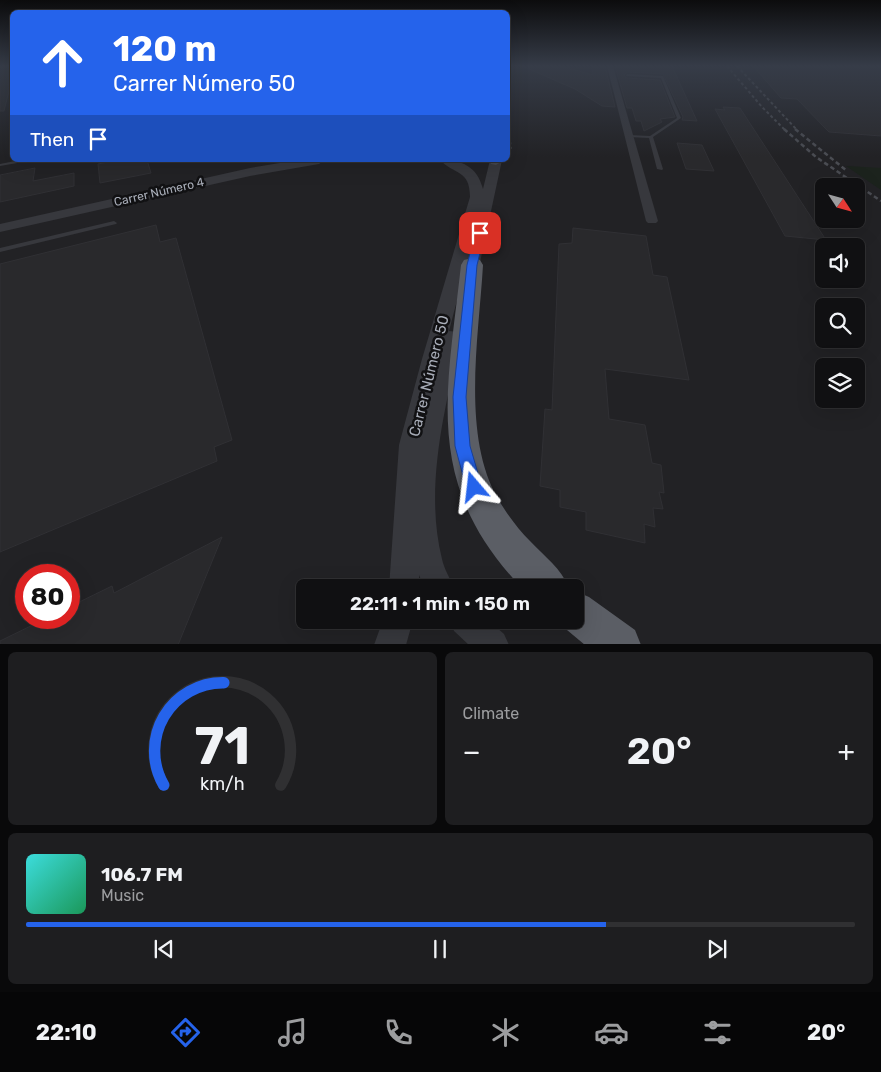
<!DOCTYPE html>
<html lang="en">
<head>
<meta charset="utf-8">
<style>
  body { margin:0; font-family:Rubik,sans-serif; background:#1e1e20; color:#f1f3f6; height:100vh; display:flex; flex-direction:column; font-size:19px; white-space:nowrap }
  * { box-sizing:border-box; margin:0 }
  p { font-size:16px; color:#9c9d9f }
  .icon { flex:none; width:28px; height:28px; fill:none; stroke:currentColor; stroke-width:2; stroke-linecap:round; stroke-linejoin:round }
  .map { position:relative; height:644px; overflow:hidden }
  .side { display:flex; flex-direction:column; gap:8px; padding:8px; background:#09090a; flex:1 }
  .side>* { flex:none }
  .hud { position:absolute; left:10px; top:10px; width:500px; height:152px; border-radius:8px; box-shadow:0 5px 20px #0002,0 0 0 1px #303032; background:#2563eb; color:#fff; overflow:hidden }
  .needle { width:32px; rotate:126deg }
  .fabs { position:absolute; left:815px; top:178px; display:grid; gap:10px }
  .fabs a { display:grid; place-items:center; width:50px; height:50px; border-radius:8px; background:#101012; box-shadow:0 5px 20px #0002,0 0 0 1px #303032; font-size:25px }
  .speed { position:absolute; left:15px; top:564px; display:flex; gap:10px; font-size:25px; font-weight:700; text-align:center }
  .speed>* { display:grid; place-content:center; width:65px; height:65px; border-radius:50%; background:#101012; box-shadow:0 5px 20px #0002,0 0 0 1px #303032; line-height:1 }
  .speed .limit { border:8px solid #d22; background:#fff; color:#111 }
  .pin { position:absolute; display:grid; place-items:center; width:42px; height:42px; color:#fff; margin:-21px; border-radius:10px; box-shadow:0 2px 8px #0006 }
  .me { position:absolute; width:55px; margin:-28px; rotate:343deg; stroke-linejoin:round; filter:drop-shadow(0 0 4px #0008) }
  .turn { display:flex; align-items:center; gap:18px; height:105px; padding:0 20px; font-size:22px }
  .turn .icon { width:65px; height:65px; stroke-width:2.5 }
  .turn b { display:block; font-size:35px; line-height:42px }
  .then { display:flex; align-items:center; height:48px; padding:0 20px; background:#0003; gap:10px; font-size:19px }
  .big { font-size:38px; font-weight:600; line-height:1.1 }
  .side .card { flex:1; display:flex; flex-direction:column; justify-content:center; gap:8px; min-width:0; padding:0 18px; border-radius:8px; background:#1e1e20 }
  .side .dial { align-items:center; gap:0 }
  .dial svg { height:130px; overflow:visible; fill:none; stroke:#303032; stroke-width:7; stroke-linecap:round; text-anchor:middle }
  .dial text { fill:#f1f3f6; stroke:none }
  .song { display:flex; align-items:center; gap:15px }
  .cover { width:60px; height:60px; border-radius:8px; background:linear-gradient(135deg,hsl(180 70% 55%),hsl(150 70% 35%)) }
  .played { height:5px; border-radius:2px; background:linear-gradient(90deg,#2563eb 70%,#303032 70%) }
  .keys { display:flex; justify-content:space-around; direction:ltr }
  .heat { display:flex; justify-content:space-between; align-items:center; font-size:28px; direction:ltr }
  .side .tiles { flex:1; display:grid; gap:8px; grid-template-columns:1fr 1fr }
  .card:last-child { grid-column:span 2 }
  .trip { position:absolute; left:296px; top:579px; width:288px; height:50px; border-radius:8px; background:#101012; box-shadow:0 5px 20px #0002,0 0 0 1px #303032; font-weight:600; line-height:50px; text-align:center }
  .dock { display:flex; height:80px; justify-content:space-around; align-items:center; background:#060607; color:#9c9d9f }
  .dock .icon { width:35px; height:35px }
  .dock .current { color:#2563eb }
  .dock b { font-size:22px; color:#f1f3f6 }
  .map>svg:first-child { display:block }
  .built { fill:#222225; fill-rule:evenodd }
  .green { fill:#1c231d }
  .building { fill:#29292c; stroke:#303034 }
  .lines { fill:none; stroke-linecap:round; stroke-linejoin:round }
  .path-far1 { stroke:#3d3f44; stroke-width:1; stroke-dasharray:1 2; stroke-linecap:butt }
  .path { stroke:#3d3f44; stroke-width:2; stroke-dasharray:2 2.5; stroke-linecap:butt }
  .service { fill:#37383d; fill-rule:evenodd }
  .minor { fill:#37383d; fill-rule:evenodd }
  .tertiary { fill:#37383d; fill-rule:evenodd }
  .secondary { fill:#45474d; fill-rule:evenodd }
  .trunk { fill:#5b5e65; fill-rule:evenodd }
  .rail-far1 { stroke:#4a4c52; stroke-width:2; stroke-dasharray:3 2.5; stroke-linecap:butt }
  .rail { stroke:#4a4c52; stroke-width:2.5; stroke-dasharray:4.5 3; stroke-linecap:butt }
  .route { fill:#2563eb; stroke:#184099 }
  .labels { text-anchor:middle; stroke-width:5; stroke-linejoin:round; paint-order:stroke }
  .far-street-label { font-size:12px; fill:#a8adb8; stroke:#111113 }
  .street-label { font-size:15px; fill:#a8adb8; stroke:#111113 }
</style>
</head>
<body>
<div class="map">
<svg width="881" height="645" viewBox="0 0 881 645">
  <rect width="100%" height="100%" fill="#161618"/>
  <path class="built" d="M0,66H12V160H508V66H881V644L0,645ZM824,186H856V219H824ZM824,246H856V279H824ZM824,306H856V339H824ZM824,366H856V399H824ZM26,575H69V618H26ZM305,588H575V620H305Z"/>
  <path class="green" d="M846,166L881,168V190Z"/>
  <path class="building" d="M0,66H12V79L4,111H0Z
    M522,66H561L593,75L592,66H605L615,107L602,106L575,89Z
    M615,66H672L697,121L682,120L683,117L663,74L627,72L624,75L626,78L660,80L675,117L660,119L662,122L644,131L641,121H636L632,108H627Z
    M753,66H881V136L829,132L797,99L781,98Z
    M723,107L740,108L826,240L785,236L715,109L725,110Z
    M677,143L702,145L714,171L686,169Z
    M118,160H147L151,173L100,183L98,164Z
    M35,168L33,181L74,173V186L0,202V175Z
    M156,225L160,242L176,238L232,440L214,447L217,461L0,552V264Z
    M573,228L646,236L653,275L667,277L689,380L605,369L609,419L645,425L652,463L661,465L664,493L659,492L663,509L653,508L655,527L644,524L645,543L586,530V512L560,507V490L540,486L545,409L552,410L559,244L572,243Z
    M222,537L178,645H0V641L47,618H69V607L112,586L114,593Z"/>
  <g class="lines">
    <path class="path-far1" d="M508,123L509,130"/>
    <path class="path" d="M509,129L511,151
      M330,162L351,160"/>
    <path class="service" d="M627,74L663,76L681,118L653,137L663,169L662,170L657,169L649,138L629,137L627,136L629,135L650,136L677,118L661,78L626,76Z
      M20,160H31L29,161L0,166V164Z
      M114,221L117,223L116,224L0,252V248Z"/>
    <path class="minor" d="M607,66H613L658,221L656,223H648L646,221Z"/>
    <path class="tertiary" d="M298,160H325L319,164L250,176L0,232V224L250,168Z
      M440,160C462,160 477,166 483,189L490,160H502L476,281L473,285H461L449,331L458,332L461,337C445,408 424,487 442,559C444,569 450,578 454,588H424L419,575V588H389L399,445L422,359L470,197C470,169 454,175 440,160Z
      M383,620H413L406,645H374Z
      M450,620H488L504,634L509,645H469L454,631Z"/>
    <path class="secondary" d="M490,160H504L496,165L491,164Z"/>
    <path class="trunk" d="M472,258L480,260L483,265C479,336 461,435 498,499C507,514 518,529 530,541C545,557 561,568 569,588H522C422,484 447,393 461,265L464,260Z
      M575,591L589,597L635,630L641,645H585L561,625L558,620H575Z"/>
    <path class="rail-far1" d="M727,66L762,107L785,130
      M737,66L797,130"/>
    <path class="rail" d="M784,129L816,157L881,201
      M795,129L847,171"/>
  </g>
  <linearGradient id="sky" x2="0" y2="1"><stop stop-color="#0c0c0d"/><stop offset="0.42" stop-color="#363c48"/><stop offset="1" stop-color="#363c48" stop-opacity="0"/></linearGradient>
  <rect width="881" height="157" fill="url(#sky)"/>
  <path class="route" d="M480,230L485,233L477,265L466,397L470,446L482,487L480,492L474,494L469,492L466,487L455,446L453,397L467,265L475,233Z"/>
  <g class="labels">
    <g class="far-street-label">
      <text transform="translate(159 192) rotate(-13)" y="4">Carrer Número 4</text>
    </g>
    <g class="street-label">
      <text transform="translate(429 376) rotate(-76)" y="5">Carrer Número 50</text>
    </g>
  </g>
</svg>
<div class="fabs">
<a><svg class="needle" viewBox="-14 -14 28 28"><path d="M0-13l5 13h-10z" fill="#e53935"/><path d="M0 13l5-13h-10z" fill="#9c9d9f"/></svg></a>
<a><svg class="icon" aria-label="sound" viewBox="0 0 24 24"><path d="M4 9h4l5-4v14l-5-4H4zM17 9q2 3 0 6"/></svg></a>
<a><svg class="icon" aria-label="search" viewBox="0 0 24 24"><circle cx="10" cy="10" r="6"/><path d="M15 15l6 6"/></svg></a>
<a><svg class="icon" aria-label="layers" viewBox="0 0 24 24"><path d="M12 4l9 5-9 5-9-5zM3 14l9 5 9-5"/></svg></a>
</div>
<div class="speed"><div class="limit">80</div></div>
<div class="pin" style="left:480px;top:233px;background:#d93025"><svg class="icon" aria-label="arrive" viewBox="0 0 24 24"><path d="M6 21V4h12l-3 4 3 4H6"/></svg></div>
<svg class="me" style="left:474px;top:487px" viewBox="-20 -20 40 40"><path d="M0-17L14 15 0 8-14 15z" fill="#2563eb" stroke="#fff" stroke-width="4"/></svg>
<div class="trip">22:11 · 1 min · 150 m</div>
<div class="hud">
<div class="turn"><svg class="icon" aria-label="ahead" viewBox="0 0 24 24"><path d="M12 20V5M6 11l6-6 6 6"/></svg><div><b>120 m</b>Carrer Número 50</div></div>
<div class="then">Then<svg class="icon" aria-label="arrive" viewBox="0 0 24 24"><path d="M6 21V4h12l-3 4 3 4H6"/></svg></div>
</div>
</div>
<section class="side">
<div class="tiles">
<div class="card dial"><svg viewBox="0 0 100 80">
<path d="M14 69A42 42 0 1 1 86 69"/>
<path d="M14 69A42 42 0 0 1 51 6" stroke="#2563eb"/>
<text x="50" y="56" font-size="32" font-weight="700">71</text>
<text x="50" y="72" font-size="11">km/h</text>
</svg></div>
<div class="card"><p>Climate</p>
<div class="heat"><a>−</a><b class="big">20°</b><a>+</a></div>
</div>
<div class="card">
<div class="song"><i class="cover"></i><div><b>106.7 FM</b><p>Music</p></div></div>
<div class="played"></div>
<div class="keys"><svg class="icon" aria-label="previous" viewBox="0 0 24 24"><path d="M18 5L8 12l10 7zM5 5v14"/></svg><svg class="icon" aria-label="pause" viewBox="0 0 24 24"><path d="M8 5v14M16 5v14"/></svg><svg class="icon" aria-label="next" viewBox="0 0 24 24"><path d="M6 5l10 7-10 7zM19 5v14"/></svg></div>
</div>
</div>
</section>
<nav class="dock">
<b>22:10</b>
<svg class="icon current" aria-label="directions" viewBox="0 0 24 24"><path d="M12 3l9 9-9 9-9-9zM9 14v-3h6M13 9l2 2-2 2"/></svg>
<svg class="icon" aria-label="music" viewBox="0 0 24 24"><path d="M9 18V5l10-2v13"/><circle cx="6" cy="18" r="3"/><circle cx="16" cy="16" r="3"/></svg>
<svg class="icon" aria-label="phone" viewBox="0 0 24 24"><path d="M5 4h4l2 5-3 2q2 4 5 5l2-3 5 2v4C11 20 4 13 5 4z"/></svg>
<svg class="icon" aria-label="climate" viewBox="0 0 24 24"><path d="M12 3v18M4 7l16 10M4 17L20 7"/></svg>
<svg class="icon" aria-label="car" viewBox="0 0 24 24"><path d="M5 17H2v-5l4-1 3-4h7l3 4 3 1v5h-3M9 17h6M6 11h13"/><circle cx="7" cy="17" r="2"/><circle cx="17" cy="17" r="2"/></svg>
<svg class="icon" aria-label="filters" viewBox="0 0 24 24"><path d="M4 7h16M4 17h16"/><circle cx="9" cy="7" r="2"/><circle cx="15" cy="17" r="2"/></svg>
<b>20°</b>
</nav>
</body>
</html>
